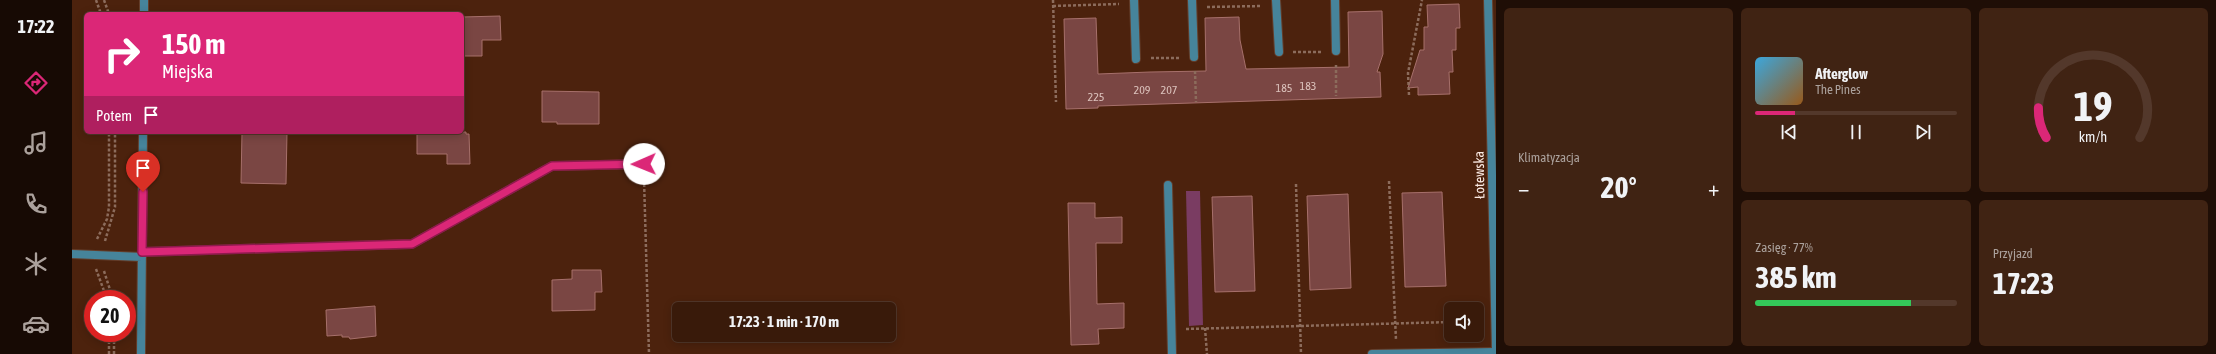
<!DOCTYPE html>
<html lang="pl">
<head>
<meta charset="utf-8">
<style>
  body { margin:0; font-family:"Asap Condensed",sans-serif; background:#402313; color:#f1f3f6; height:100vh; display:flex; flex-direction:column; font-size:15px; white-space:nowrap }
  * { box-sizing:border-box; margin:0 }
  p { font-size:13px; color:#aba19c }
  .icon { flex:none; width:22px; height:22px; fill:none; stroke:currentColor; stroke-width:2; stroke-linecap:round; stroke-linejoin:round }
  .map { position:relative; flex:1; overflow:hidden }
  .side { display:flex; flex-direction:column; gap:8px; padding:8px; background:#1f0e06; width:720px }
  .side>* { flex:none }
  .hud { position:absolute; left:12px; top:12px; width:380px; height:122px; border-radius:6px; box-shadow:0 2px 10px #0003,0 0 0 1px #53382b; background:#db2777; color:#fff; overflow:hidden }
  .controls { position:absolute; left:1372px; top:302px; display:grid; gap:8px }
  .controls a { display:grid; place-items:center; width:40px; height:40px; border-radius:6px; background:#391a0a; box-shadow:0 2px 10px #0003,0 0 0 1px #53382b; font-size:20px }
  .speed { position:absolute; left:12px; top:290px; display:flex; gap:8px; font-size:20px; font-weight:700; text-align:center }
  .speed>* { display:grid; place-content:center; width:52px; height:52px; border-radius:50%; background:#391a0a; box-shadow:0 2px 10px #0003,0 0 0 1px #53382b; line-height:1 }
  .speed .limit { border:6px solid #d22; background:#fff; color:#111 }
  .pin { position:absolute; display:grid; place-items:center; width:34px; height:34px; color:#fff; margin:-41px -17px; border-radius:50% 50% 50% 0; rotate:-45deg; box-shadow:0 0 4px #0007 }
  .pin .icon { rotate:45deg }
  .me { position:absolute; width:44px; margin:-22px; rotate:269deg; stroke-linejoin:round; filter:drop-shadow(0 0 3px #0008) }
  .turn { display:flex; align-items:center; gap:14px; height:84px; padding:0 12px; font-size:18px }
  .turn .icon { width:52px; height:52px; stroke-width:2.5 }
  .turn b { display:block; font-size:28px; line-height:34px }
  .then { display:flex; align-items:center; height:38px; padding:0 12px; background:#0003; gap:8px; font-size:15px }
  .big { font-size:30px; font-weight:700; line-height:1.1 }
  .side .widget { flex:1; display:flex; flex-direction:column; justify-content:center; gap:6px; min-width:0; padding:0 14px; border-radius:6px; background:#402313 }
  .side .dial { align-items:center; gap:0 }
  .dial svg { height:104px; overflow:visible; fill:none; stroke:#53382b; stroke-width:7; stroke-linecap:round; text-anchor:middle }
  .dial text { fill:#f1f3f6; stroke:none }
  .song { display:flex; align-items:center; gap:12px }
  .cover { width:48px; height:48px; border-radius:6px; background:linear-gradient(135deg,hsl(200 70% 55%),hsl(30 70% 35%)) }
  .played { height:4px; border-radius:2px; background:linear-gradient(90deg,#db2777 20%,#53382b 20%) }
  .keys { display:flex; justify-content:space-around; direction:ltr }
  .heat { display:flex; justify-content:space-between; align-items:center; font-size:22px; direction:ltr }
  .charge { height:6px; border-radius:3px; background:linear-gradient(90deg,#34c759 77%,#53382b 0) }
  .side .tiles { flex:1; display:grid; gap:8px; grid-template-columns:repeat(3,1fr) }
  .widget:first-child { grid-row:span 2 }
  .trip { position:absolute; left:600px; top:302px; width:224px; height:40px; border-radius:6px; background:#391a0a; box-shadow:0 2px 10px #0003,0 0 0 1px #53382b; font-weight:700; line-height:40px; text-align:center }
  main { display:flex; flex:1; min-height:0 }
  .dock { display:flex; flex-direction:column; width:72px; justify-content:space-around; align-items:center; background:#170a04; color:#aba19c }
  .dock .icon { width:28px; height:28px }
  .dock .selected { color:#db2777 }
  .dock b { font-size:18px; color:#f1f3f6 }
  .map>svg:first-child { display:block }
  .green { fill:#7a3c62 }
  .building { fill:#7a4643; stroke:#a7706b }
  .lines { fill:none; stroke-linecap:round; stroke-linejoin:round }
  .service-casing { stroke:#643e2b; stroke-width:10 }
  .minor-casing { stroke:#643e2b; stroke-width:10 }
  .path { stroke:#8c6c5c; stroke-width:2.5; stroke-dasharray:3 2; stroke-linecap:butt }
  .service { stroke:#46849b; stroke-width:8 }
  .minor { stroke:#46849b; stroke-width:8 }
  .route-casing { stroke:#8e194d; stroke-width:10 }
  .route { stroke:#db2777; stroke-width:7 }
  .labels { text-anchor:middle; stroke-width:4; stroke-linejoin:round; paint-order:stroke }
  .number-label { font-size:12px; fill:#dbc1bb }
  .street-label { font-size:14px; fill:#fbeae3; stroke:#4c220d }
</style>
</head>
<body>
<main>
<nav class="dock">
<b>17:22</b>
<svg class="icon selected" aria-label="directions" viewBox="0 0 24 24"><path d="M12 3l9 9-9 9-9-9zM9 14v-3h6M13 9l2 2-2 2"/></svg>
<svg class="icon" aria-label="music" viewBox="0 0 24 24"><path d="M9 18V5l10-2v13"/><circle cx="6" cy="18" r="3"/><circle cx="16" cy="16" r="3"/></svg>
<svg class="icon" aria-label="phone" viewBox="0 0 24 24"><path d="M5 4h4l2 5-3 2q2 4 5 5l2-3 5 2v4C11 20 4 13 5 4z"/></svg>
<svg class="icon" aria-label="climate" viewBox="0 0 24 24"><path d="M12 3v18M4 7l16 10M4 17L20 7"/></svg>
<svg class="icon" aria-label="car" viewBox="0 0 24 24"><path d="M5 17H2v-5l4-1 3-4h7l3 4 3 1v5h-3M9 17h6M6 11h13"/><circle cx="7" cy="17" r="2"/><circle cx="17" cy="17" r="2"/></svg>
</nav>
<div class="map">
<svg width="1424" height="354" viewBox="0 0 1424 354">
  <rect width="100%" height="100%" fill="#4c220d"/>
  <path class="green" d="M1114,191H1128L1131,325L1117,326Z"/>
  <path class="building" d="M1387,4L1388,28H1384V50H1380L1381,72H1377L1378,94L1346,95V87L1336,88L1348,50H1352V27H1356L1355,5Z
    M1310,11L1311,54L1305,72H1308L1309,97L1026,106V108L994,109L992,19L1024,18L1026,74L1078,72L1134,71L1133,18L1167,17L1168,40L1174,69L1277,67L1276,12Z
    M428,16L429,40H410V56H390V17Z
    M470,91L527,92V124H485V122H470Z
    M170,132H215L214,184L169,183Z
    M345,132H394V134H397L398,164H375V154H345Z
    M1370,192L1374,286L1333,287L1330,193Z
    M1276,194L1279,288L1238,290L1235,196Z
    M1180,196L1183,291L1143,292L1140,197Z
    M996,203H1023V218L1050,217V243H1024L1025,304L1052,303V328L1026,329L1027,344L999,345Z
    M500,270H529L530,292H523V310L480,311V280L500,279Z
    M303,306L304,336L278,339L277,337H270V335L255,336L254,310Z"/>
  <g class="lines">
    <defs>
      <path id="service" d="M1062,0L1064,59
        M1120,0L1122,57
        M1204,0L1207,52
        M1263,0L1264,51
        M1096,185L1100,354
        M70,252L340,244L480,166L572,164
        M1300,354L1424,352"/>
      <path id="minor" d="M1416,0L1424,350
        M72,14V0
        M0,254L70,257
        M69,354L71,132"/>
    </defs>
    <use href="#service" class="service-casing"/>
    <use href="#minor" class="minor-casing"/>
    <path class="path" d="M24,0L29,14
      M32,0L37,14
      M981,0L984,102
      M981,6L1047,4
      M1135,7L1190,6
      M1221,52H1250
      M1079,58H1108
      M1264,65V96
      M1123,71L1124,102
      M1337,95L1336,73L1350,0
      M572,179L577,354
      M1317,181L1324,340
      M1224,184L1229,354
      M25,239L35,219L37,207V132
      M33,241L43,207V132
      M24,269L35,299
      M32,271L41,299
      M1133,328L1135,354
      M1114,329L1379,322
      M37,354V333
      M42,354V333"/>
    <use href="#service" class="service"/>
    <use href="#minor" class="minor"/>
  </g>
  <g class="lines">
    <defs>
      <path id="route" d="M71,192L70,252L340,244L480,166L572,164"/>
    </defs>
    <use href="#route" class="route-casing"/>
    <use href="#route" class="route"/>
  </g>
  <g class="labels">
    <g class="number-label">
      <text x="1236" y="90">183</text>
      <text x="1212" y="92">185</text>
      <text x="1070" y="94">209</text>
      <text x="1097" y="94">207</text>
      <text x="1024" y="101">225</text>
    </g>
    <g class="street-label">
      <text transform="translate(1407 175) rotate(-91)" y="5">Łotewska</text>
    </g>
  </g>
</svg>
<div class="controls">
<a><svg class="icon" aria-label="sound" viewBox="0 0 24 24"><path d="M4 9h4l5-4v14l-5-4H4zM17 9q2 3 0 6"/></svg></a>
</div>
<div class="speed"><div class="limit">20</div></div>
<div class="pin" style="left:71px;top:192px;background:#d93025"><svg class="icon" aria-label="arrive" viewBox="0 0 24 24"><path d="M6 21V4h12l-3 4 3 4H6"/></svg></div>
<svg class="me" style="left:572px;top:164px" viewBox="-20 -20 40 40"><circle r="19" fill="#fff"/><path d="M0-13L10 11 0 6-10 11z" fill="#db2777"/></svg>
<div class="trip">17:23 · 1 min · 170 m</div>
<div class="hud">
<div class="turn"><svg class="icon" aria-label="right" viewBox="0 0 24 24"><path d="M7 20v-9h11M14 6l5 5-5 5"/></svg><div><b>150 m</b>Miejska</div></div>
<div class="then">Potem<svg class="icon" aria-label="arrive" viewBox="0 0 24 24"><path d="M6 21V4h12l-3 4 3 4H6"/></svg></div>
</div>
</div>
<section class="side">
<div class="tiles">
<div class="widget"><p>Klimatyzacja</p>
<div class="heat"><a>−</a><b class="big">20°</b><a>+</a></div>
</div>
<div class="widget">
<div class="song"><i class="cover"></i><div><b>Afterglow</b><p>The Pines</p></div></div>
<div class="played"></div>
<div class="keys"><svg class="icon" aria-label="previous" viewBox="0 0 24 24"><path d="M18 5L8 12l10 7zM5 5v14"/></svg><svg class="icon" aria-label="pause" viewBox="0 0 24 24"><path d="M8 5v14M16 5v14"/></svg><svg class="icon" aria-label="next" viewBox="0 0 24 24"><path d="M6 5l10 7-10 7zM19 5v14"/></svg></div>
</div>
<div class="widget dial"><svg viewBox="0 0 100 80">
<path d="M14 69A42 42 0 1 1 86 69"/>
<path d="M14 69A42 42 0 0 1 8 46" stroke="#db2777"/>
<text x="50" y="56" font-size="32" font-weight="700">19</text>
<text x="50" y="72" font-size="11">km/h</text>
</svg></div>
<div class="widget"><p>Zasięg · 77%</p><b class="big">385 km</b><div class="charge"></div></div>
<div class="widget"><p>Przyjazd</p><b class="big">17:23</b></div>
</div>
</section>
</main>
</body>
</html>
